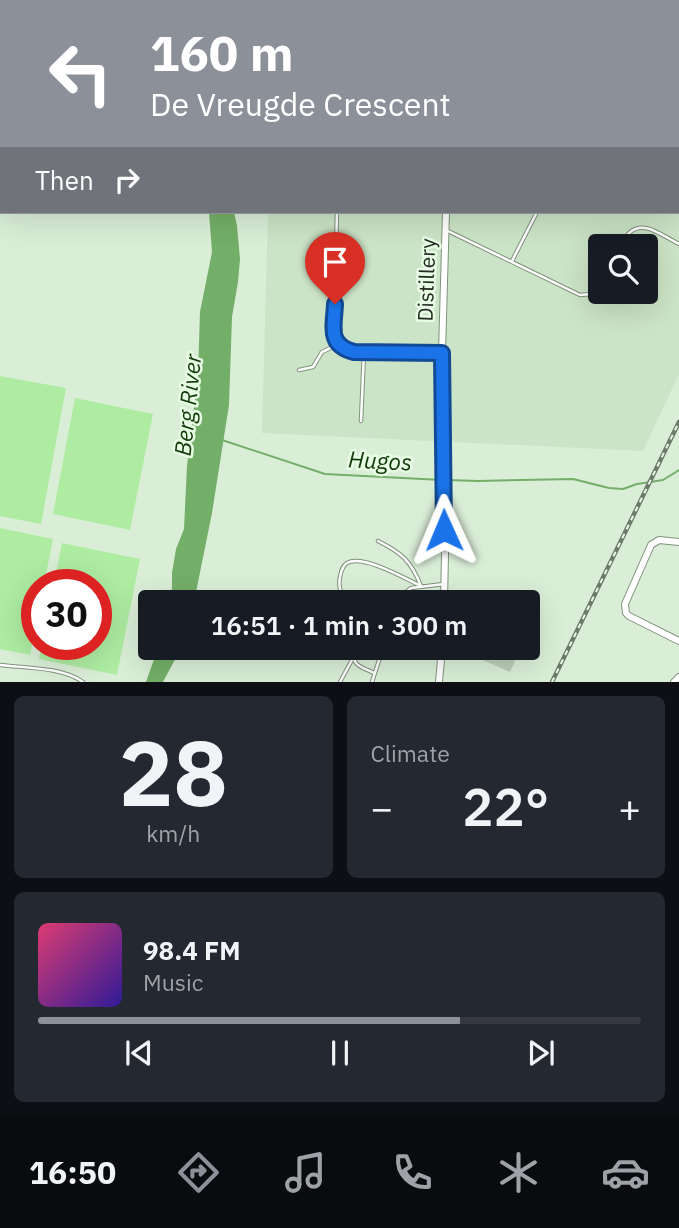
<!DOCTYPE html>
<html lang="en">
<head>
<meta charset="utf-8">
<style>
  body { margin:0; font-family:"IBM Plex Sans",sans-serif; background:#242831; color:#f1f3f6; height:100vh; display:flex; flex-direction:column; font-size:26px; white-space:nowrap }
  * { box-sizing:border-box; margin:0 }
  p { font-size:23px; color:#9ea1a6 }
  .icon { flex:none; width:38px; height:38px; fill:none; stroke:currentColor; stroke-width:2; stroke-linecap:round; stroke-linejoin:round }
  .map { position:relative; height:682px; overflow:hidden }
  .details { display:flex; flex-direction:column; gap:14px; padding:14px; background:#0d0f14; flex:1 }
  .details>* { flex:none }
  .banner { position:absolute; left:0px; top:0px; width:679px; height:214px; box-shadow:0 7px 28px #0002; background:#8c9099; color:#fff; overflow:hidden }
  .tools { position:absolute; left:588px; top:234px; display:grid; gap:14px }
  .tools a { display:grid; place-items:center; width:70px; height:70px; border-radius:7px; background:#171b24; box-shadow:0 7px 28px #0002; font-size:35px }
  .speed { position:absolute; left:21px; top:569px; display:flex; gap:14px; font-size:35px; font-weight:700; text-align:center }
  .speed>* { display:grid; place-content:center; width:91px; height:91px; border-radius:50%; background:#171b24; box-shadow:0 7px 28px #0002; line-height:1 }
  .speed .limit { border:10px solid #d22; background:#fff; color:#111 }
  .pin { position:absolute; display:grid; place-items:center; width:60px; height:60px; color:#fff; margin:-72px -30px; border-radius:50% 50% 50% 0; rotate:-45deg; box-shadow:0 0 7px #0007 }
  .pin .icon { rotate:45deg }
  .me { position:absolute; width:77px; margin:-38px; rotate:359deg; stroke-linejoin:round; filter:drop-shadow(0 0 5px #0008) }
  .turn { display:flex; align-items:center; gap:24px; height:147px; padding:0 35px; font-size:32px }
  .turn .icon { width:91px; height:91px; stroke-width:2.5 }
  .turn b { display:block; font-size:49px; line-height:60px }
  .then { display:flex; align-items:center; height:66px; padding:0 35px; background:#0003; gap:14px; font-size:26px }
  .big { font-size:52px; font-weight:600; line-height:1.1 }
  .details .widget { flex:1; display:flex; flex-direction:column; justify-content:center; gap:10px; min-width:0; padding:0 24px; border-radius:10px; background:#242831 }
  .details .dial { align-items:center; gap:0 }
  .dial b { font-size:91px; line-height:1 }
  .song { display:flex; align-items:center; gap:21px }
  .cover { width:84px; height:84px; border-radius:10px; background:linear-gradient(135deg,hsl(340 70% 55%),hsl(250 70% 35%)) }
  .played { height:7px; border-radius:4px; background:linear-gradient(90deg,#8c9099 70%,#363941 70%) }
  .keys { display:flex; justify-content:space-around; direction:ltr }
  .heat { display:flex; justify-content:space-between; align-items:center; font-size:38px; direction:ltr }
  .details .tiles { flex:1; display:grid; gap:14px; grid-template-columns:1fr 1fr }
  .widget:last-child { grid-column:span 2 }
  .trip { position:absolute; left:138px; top:590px; width:402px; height:70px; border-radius:7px; background:#171b24; box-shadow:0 7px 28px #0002; font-weight:600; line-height:70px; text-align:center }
  .dock { display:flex; height:112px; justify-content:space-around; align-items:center; background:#090b0e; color:#9ea1a6 }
  .dock .icon { width:49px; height:49px }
  .dock .on { color:#8c9099 }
  .dock b { font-size:32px; color:#f1f3f6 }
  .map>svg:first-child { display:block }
  .built { fill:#cbe3c6; fill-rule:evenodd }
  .green { fill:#aeeca2 }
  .water { fill:#73af68 }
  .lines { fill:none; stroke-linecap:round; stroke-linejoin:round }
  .stream { stroke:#73af68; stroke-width:2 }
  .building { fill:#bccfb8 }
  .lane-casing { stroke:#81937d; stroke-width:4.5 }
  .street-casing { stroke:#81937d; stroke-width:8 }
  .secondary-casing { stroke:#81937d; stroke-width:10 }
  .lane { stroke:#fff; stroke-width:2.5 }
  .street { stroke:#fff; stroke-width:6 }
  .secondary { stroke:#e6f6e2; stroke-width:8 }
  .rail-casing { stroke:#6d796b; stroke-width:4.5 }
  .rail { stroke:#e8fbe4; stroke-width:2; stroke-dasharray:5; stroke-linecap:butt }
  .route-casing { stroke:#114b97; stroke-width:18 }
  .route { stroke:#1a73e8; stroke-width:12 }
  .labels { text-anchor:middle; stroke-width:5; stroke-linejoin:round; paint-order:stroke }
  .street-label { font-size:21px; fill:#232a21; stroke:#e8fbe4 }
  .water-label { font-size:23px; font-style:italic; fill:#113a09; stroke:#e8fbe4 }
</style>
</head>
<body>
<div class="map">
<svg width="679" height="682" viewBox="0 0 679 682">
  <rect width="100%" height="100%" fill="#daeed7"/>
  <path class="built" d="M623,0H679V374L643,451L262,433L268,212H677V2H622ZM600,247H646V292H600Z"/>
  <path class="green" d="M0,376L66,388L41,524L0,516Z
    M75,398L153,414L130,530L53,514Z
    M0,528L53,539L44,584H37V620L30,655L0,649Z
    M62,543L140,559L117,675L39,659L42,644H96V584H54Z"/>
  <path class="water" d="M209,212H234L237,226L240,259L238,282L232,317L229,405L212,513L194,602H169L172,588V573L176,549L184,529L187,466L198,375L200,312L212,252Z
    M158,648H181L163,682H146Z"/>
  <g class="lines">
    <path class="stream" d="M222,440L325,474L442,480
      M447,480L478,481L573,479L609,488L623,489L637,484L663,480L679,470"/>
  </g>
  <path class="building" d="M455,648H504L518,654L510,672Z"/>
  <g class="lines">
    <defs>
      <path id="lane" d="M527,0V2
        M575,0L576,2
        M538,2L555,0
        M611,2L612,0
        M643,2L644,0
        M677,80L679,76
        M677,86L679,87
        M337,212L334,328C335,344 338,348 354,352L441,353
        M446,230L580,295L592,294L600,284
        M619,247C636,214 654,231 679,244
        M512,261L537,212
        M299,370L313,367L322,352L337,345
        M361,421L364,352
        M378,541C402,553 411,561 421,586
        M349,602C341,596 338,587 340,577C341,572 342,566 347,563C363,554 406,579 421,586
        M393,602L411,588L444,584
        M356,648C350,666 360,666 374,673
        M0,665C25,668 62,667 83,682
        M340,682L353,658
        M372,682L383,648"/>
      <path id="street" d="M491,2V0
        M679,542L659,540L651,545L625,604L626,613L629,616L679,641
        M444,602L445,554L442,353L446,212
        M439,682L442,648
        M674,682L679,677"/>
      <path id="secondary" d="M11,2L14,0
        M0,10L2,9"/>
    </defs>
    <use href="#lane" class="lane-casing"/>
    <use href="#street" class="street-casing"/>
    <use href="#secondary" class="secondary-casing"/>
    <use href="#lane" class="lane"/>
    <use href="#street" class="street"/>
    <use href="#secondary" class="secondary"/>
    <defs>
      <path id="rail" d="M552,682L679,422"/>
    </defs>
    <use href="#rail" class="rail-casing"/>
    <use href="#rail" class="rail"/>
  </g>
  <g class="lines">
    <defs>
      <path id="route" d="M335,304C334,327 327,345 354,352L442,353L444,530"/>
    </defs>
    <use href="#route" class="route-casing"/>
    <use href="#route" class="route"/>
  </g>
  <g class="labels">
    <g class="street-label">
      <text transform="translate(427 280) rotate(-88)" y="7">Distillery</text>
    </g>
    <g class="water-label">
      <text transform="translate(188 405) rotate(-84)" y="8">Berg River</text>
      <text transform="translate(380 461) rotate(3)" y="8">Hugos</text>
    </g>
  </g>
</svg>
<div class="tools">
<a><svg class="icon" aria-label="search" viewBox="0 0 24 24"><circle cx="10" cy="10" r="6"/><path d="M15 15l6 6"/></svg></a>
</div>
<div class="speed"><div class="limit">30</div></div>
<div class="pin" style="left:335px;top:304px;background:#d93025"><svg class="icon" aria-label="arrive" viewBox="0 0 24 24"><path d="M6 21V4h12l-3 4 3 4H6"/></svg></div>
<svg class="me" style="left:444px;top:530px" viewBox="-20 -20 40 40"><path d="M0-17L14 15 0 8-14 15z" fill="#1a73e8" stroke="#fff" stroke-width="4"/></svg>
<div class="trip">16:51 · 1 min · 300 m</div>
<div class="banner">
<div class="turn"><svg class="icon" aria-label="left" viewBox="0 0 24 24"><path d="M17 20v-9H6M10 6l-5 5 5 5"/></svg><div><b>160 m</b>De Vreugde Crescent</div></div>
<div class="then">Then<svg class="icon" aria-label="right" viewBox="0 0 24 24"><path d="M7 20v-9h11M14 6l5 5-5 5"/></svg></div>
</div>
</div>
<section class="details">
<div class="tiles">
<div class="widget dial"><b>28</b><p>km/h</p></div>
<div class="widget"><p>Climate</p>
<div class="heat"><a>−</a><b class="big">22°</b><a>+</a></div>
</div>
<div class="widget">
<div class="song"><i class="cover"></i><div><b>98.4 FM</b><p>Music</p></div></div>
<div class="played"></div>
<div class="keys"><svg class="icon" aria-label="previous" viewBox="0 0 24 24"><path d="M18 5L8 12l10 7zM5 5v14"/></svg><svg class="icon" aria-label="pause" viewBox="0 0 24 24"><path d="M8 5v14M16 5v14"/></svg><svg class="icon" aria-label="next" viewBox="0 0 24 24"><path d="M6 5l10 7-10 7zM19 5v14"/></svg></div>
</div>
</div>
</section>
<nav class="dock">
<b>16:50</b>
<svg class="icon on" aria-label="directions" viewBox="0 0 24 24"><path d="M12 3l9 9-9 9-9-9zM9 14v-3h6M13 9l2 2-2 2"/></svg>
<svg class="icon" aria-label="music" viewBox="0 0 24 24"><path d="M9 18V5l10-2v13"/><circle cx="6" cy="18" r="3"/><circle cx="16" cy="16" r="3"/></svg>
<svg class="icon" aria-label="phone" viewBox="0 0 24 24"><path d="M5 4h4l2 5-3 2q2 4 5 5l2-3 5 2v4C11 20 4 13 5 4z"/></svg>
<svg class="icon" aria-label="climate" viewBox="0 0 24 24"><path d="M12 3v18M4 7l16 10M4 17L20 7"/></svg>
<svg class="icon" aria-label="car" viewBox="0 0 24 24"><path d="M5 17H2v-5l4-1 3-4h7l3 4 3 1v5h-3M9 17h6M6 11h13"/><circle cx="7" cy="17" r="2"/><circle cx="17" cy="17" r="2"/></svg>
</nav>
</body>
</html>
